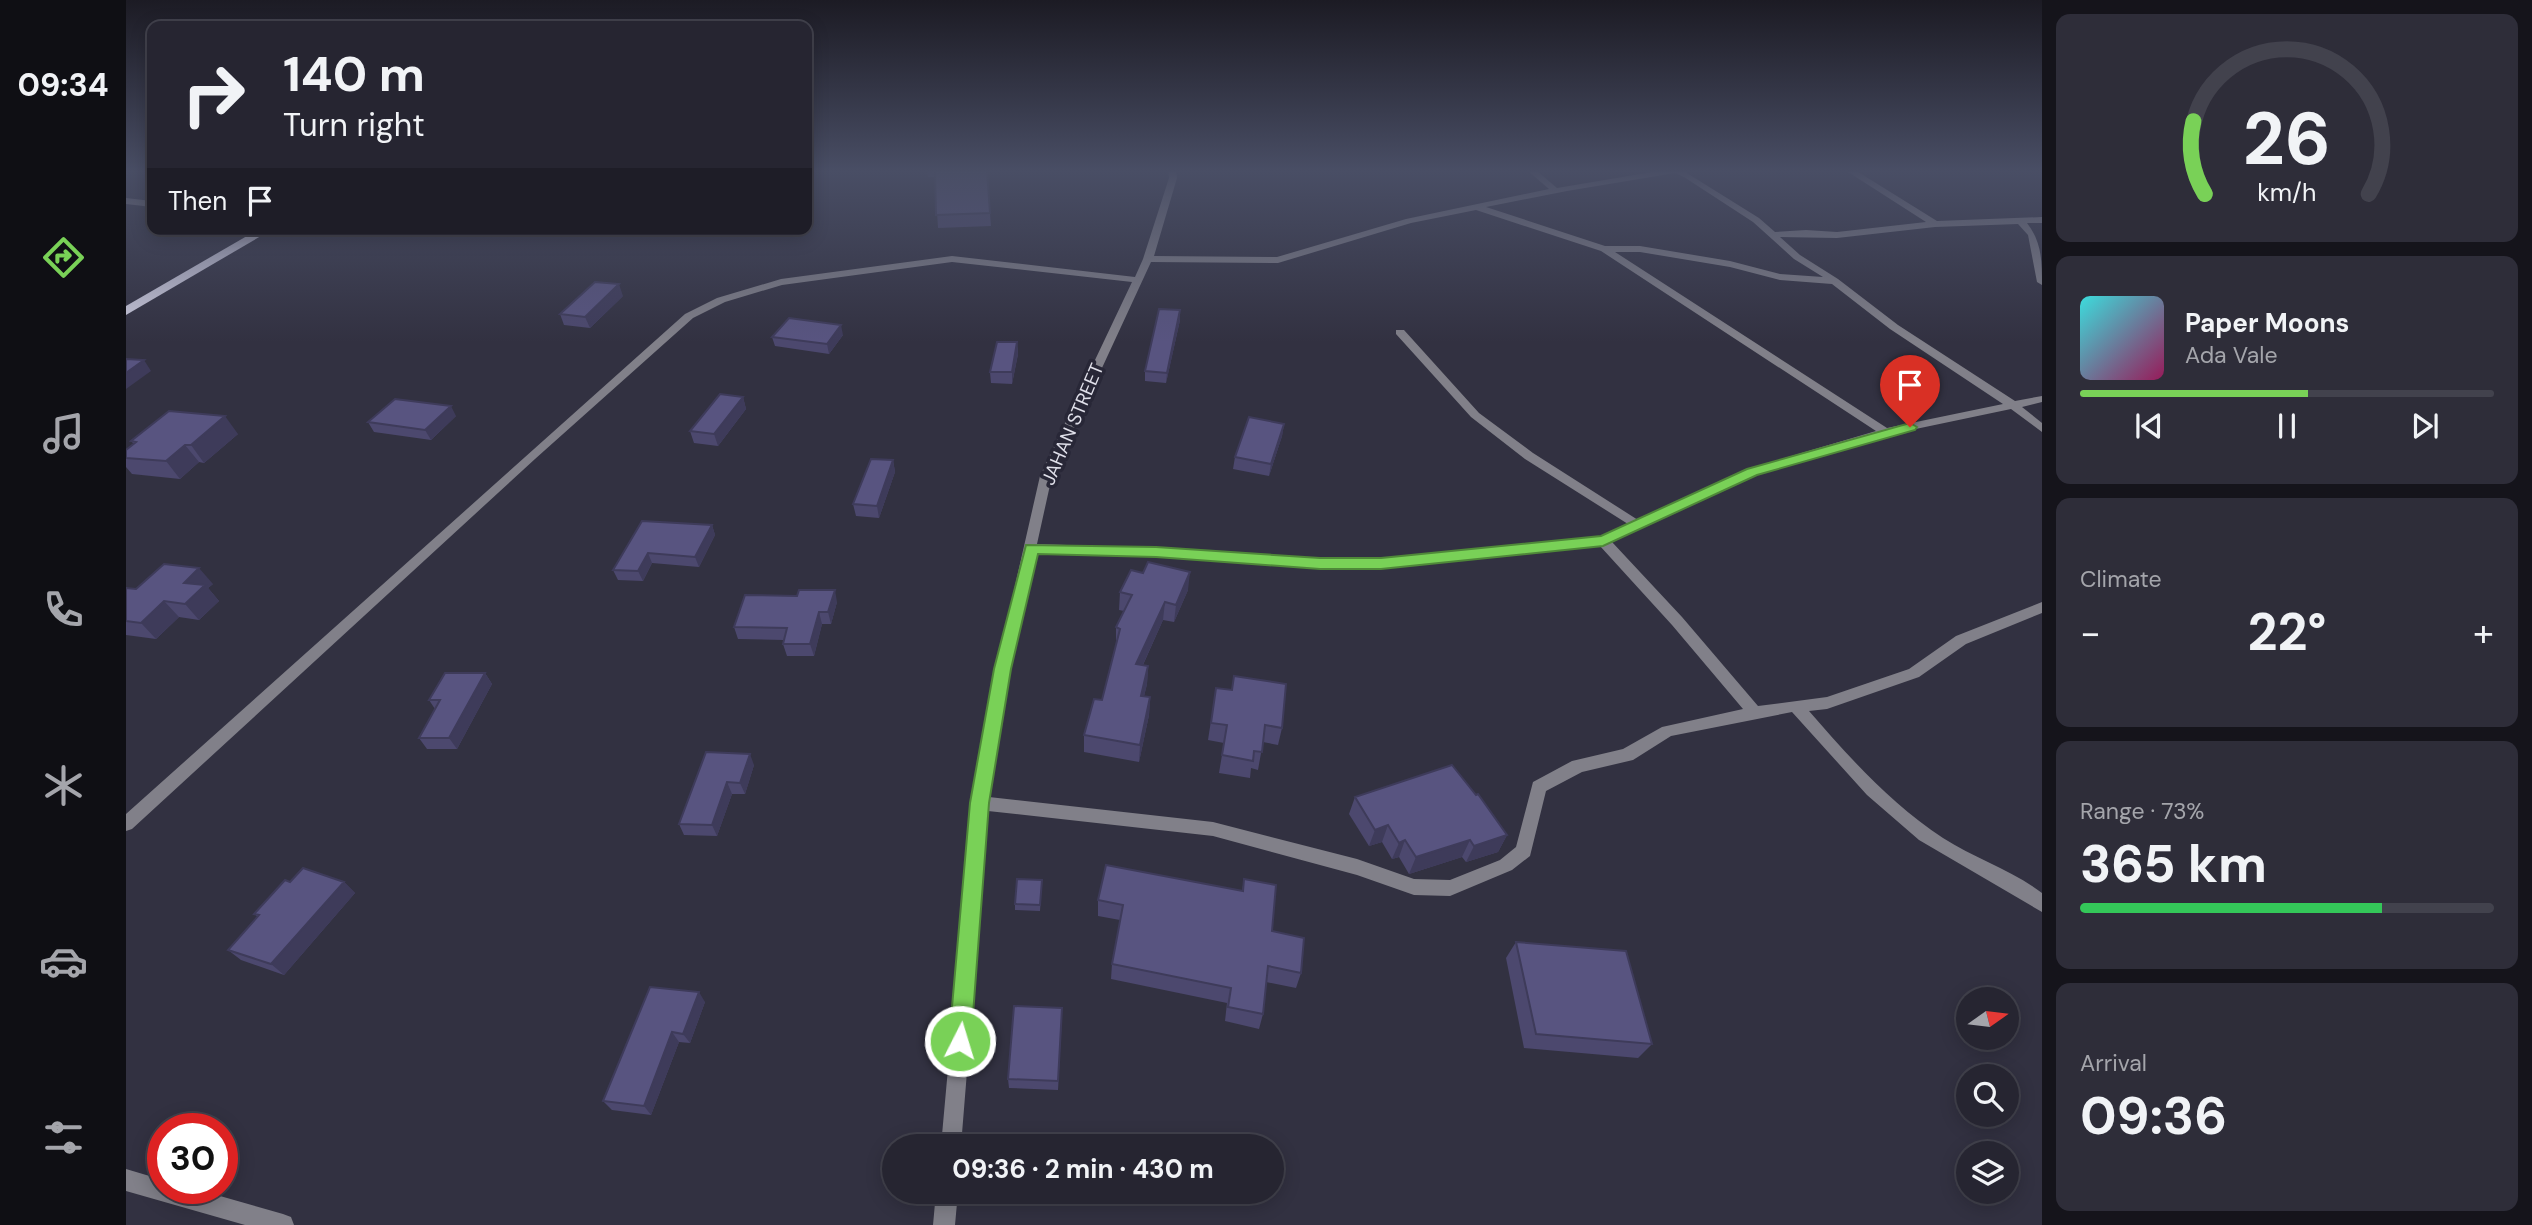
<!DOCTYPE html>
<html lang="en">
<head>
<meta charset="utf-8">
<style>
  body { margin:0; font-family:"DM Sans",sans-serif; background:#2e2d39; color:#f1f3f6; height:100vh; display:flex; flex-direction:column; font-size:26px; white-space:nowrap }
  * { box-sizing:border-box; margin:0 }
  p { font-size:23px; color:#a4a5ab }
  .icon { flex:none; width:38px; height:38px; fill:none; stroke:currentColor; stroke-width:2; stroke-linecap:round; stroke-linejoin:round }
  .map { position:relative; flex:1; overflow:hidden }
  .panel { display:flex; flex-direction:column; gap:14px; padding:14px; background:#15141b; width:490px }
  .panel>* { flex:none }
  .top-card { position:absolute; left:21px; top:21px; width:665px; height:214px; border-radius:14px; box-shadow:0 4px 18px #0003,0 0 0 2px #42424d; background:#262531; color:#f1f3f6; overflow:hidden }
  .needle { width:46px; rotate:76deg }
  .controls { position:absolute; left:1830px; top:987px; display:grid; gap:14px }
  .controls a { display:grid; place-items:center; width:63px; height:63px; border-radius:50%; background:#262531; box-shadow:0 4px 18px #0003,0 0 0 2px #42424d; font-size:35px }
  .speed { position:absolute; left:21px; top:1113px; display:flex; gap:14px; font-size:35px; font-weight:700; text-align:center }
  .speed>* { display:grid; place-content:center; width:91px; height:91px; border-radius:50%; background:#262531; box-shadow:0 4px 18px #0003,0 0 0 2px #42424d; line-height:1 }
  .speed .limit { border:10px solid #d22; background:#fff; color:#111 }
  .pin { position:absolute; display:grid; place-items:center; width:60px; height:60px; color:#fff; margin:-72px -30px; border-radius:50% 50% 50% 0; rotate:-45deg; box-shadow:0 0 7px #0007 }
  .pin .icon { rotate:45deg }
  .me { position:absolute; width:77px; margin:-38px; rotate:5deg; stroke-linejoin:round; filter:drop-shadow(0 0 5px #0008) }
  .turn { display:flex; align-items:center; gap:24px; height:147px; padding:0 21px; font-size:32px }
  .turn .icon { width:91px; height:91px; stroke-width:2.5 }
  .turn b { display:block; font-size:49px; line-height:60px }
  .then { display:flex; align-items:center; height:66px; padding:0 21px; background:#0003; gap:14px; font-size:26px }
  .big { font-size:52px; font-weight:700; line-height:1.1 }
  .panel .card { flex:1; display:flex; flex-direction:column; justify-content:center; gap:10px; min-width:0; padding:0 24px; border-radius:14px; background:#2e2d39 }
  .panel .dial { align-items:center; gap:0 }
  .dial svg { height:182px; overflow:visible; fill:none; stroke:#42424d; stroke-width:7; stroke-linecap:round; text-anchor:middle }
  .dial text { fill:#f1f3f6; stroke:none }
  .song { display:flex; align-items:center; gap:21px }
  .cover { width:84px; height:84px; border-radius:10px; background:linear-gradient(135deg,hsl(180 70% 55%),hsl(330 70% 35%)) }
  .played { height:7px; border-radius:4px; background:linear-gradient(90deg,#79d157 55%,#42424d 55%) }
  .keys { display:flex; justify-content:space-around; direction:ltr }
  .heat { display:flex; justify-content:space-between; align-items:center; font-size:38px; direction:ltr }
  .charge { height:10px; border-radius:5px; background:linear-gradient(90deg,#34c759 73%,#42424d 0) }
  .trip { position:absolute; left:756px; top:1134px; width:402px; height:70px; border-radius:35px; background:#262531; box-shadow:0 4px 18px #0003,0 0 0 2px #42424d; font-weight:700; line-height:70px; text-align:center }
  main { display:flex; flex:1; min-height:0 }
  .menu { display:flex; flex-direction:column; width:126px; justify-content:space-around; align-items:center; background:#0f0f14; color:#a4a5ab }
  .menu .icon { width:49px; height:49px }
  .menu .current { color:#79d157 }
  .menu b { font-size:32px; color:#f1f3f6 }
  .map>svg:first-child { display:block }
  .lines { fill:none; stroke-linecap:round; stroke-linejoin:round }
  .minor { fill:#818089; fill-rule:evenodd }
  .primary { fill:#cecddf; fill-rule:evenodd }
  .wall { fill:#4c486e }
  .shaded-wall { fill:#3e3b5a }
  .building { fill:#585480; stroke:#3e3b5a; stroke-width:2 }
  .route { fill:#79d157; stroke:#4f8839; stroke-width:2 }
  .labels { text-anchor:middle; stroke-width:7; stroke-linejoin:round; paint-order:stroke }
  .street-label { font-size:19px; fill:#dfdfe9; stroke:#282737 }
</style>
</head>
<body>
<main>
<nav class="menu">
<b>09:34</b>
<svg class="icon current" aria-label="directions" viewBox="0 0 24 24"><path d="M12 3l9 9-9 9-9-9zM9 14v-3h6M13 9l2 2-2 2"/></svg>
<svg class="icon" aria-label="music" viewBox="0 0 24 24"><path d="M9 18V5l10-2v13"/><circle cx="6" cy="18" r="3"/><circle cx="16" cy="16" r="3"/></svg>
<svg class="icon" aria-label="phone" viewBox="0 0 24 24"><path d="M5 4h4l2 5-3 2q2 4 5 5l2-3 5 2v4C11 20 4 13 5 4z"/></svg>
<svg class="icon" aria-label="climate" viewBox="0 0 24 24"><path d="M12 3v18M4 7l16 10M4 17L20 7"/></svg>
<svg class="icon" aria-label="car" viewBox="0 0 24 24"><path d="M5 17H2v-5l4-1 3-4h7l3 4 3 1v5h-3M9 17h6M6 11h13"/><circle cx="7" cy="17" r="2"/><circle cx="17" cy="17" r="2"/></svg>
<svg class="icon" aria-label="filters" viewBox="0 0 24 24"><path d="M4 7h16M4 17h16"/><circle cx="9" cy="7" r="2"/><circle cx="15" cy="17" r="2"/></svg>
</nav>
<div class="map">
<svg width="1916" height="1225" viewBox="0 0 1916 1225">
  <rect width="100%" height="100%" fill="#323141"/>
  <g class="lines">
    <path class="minor" d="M1042,170H1050L1051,178L1028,256L1151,257L1280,219L1423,189L1401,170H1410L1431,188L1538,170H1556L1633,218L1649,232L1680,230L1711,232L1800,222L1719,170H1729L1811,221L1916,217V223H1901C1916,242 1916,262 1916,285L1911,282L1902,235L1892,224L1809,227L1711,238L1654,237L1674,255L1712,279L1772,325L1889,401L1916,396V402L1896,407L1916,423V432L1885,409L1761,435L1630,475L1486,542L1556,617L1632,706L1701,697L1783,669L1830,636L1916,602V613L1840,644L1793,677L1701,709L1683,711C1723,757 1765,804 1817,838C1848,858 1886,870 1916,893V912L1793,840L1741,795L1666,712L1545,736L1507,760L1456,772L1420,791L1404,856L1386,870L1324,896L1288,895L1231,875L1087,836L862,811L835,1146H815L846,803L870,669L914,476L1006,282L826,262L656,285L599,302L567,318L409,459L6,829L0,831V814L559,314L591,298L655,279L826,256L1009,277L1017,259L1043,178ZM1549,173L1558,177L1627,222L1668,259L1697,277L1654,274L1604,261L1514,246H1479L1360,207L1441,191ZM1350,210L1475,251L1750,431L1622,469L1512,520L1407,453L1353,413L1278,330H1270V334L1345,417L1399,459L1502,524L1475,537L1255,558L1194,559L1030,548L911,544L926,476L1025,262L1152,263L1285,223ZM1489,252H1514L1604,267L1654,280L1706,284L1764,329L1877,404L1761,428ZM1474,546L1546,625L1617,709L1536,727L1497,749L1446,761L1407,782L1390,847L1374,860L1324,880L1288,879L1231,859L1087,822L863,797L884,669L910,553L1030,556L1194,569L1255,568Z
      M0,198L26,201V207L0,204Z
      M0,1169L37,1180V1188H66L157,1214L165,1217L168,1225H119L0,1191Z
      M810,1192H832L829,1225H807Z"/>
    <path class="primary" d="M133,229H147L0,315V306Z"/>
  </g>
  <path class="wall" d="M800,170H888L861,172L865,226L812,228L809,177H802Z
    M497,296L464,328L438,325L434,314Z
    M1054,310V320L1040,383L1019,381V371Z
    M717,335L703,354L649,346L646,337Z
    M891,342L892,354L886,384L865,383L864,372Z
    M617,397L620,409L592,446L568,443L564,431Z
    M330,416L305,440L248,432L242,422Z
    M1158,424L1156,436L1143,476L1107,469L1109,457Z
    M112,434L78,463L73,462L54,479L6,474L0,467V450L8,444L5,441Z
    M767,460L769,472L753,518L730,516L727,504Z
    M586,525L589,535L573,567L526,563L517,581L492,580L487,570Z
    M1017,573L1062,590L1048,622L1037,620L1017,665L1022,666L1021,684L1018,696L1024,697L1023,715L1013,762L958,752V735L976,700L990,645V627L998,611L993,610L994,592Z
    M87,584L82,588L93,601L73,620L53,617L30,639L0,635V588L10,589Z
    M711,602L705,624H696L688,656H661L657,644L658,640L612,639L608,627Z
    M359,673L366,684L331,749H301L293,738L309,709L303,700Z
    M1090,688L1106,690L1156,728L1152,745L1137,742L1132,770L1125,768L1124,778L1093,773L1098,743L1082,740Z
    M580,752L628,765L619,794H606L591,836L558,835L553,824Z
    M1229,797L1381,835L1372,852L1340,862L1336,857L1283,874L1273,857L1266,859L1256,842L1243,846L1223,814Z
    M1118,879L1146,931L1175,973L1170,988L1140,982L1137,1014L1133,1029L1099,1021L1101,1003L985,979L986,964L994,920L972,916V900L1116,891Z
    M916,880L914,911L889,910V904Z
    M164,882H218L229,893L158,975L115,960L102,950L132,917L128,914Z
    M1390,942L1526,1044L1512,1058L1398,1048L1380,958Z
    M524,987L579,1002L564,1043L553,1042L525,1115L486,1110L477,1101Z
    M936,1008L932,1090L883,1088L882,1079Z"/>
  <path class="shaded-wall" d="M493,284L497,296L464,328L459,317Z
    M1054,310V320L1040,383L1041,373Z
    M715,325L717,335L703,354L701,344Z
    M891,342L892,354L886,384V372Z
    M18,360L25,371L0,389V373Z
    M617,397L620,409L592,446L588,434Z
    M325,406L330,416L305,440L299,430Z
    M99,416L112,434L78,463L65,445Z
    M1158,424L1156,436L1143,476L1145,464Z
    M59,445L73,462L54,479L40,461Z
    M767,460L769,472L753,518L751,506Z
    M586,525L589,535L573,567L569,557Z
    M522,553L526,563L517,581L512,571Z
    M73,568L87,584L82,588L93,601L73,620L59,604L58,583Z
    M1064,572L1062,590L1048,622L1050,605Z
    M709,590L711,602L705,624L702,612Z
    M38,601L53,617L30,639L15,623Z
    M1039,602L1037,620L1009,682L1010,664Z
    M693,612L696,624L688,656L684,644Z
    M1022,666L1021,684L1014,713L1015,696Z
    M359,673L366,684L331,749L323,738Z
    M1024,697L1023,715L1013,762L1014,745Z
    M624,754L628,765L619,794L614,783Z
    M601,782L606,794L591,836L586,825Z
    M1262,825L1256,842L1243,846L1249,830Z
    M1381,835L1372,852L1340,862L1348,846Z
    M1279,840L1273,857L1266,859L1273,843Z
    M1344,840L1336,857L1283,874L1290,857Z
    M218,882L229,893L158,975L145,964Z
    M573,992L579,1002L564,1043L557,1034Z
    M936,1008V1018L932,1090V1081Z
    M546,1032L553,1042L525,1115L518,1106Z"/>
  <path class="building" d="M809,170H861L864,213L810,215Z
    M469,282L493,284L459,317L434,314Z
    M1033,309L1054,310L1041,373L1019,371Z
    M663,318L715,325L701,344L646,337Z
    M871,342H891L886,372H864Z
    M0,359L18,360L0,373Z
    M594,394L617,397L588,434L564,431Z
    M269,399L325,406L299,430L242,422Z
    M43,411L99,416L65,445H59L40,461L0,458V450L10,442L5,441Z
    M1123,417L1158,424L1145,464L1109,457Z
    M745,459L767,460L751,506L727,504Z
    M516,521L586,525L569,557L522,553L512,571L487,570Z
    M1022,562L1064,572L1050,605L1039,602L1010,664L1022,666L1015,696L1024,697L1014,745L958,735L968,699L976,700L994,629L990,627L1006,595L994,592L1005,570L1017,573Z
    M38,564L73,568L58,583L79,585L59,604L38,601L15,623L0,621V588L10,589Z
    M673,590H709L702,612H693L684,644H657L661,628L608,627L619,595L671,596Z
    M319,673H359L323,738H293L314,700H303Z
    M1108,676L1160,684L1156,728L1139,725L1136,752L1128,751L1127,761L1096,755L1101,725L1085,723L1090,688L1106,690Z
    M580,752L624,754L614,783L601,782L586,825L553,824Z
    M1326,765L1350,795L1352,794L1381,835L1348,846L1344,840L1290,857L1279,840L1273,843L1262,825L1249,830L1229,797Z
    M980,865L1117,891L1118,879L1150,885L1146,931L1178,938L1175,973L1142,966L1137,1014L1102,1007L1105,988L986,964L997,905L972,900Z
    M177,868L218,882L145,964L102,950L133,915L128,914L159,880L164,882Z
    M891,879L916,880L914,905L889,904Z
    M1390,942L1500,951L1526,1044L1410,1034Z
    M524,987L573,992L557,1034L546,1032L518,1106L477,1101Z
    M888,1006L936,1008L932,1081L882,1079Z"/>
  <linearGradient id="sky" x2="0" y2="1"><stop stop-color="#1c1b24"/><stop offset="0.5" stop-color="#494e65"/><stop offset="1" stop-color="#494e65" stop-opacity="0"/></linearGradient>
  <rect width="1916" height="342" fill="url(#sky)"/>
  <path class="route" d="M1784,423L1791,427L1789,430L1631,475L1477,546L1255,569H1194L1030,557L912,554L885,669L863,803L845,1041L842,1048L834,1052L826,1048L823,1041L844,803L868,669L900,545L1030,547L1194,558H1255L1475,536L1621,469Z"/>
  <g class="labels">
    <g class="street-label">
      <text transform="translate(946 424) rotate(-67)" y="7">JAHAN STREET</text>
    </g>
  </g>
</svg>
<div class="controls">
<a><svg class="needle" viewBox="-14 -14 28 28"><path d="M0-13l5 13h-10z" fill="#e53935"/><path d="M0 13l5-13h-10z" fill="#a4a5ab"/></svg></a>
<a><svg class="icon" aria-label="search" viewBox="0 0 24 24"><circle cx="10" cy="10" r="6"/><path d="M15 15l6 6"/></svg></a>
<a><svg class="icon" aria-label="layers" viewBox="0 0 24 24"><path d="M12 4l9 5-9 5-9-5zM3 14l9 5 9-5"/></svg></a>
</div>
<div class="speed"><div class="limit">30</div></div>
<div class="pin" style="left:1784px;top:427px;background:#d93025"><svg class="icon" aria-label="arrive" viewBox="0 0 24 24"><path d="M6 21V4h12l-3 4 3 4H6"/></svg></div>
<svg class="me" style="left:834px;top:1041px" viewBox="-20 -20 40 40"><circle r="17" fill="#79d157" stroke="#fff" stroke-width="3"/><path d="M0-11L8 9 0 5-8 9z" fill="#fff"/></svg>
<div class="trip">09:36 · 2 min · 430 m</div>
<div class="top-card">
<div class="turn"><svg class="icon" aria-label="right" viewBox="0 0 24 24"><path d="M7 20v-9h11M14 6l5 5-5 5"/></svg><div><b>140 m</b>Turn right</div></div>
<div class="then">Then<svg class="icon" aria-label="arrive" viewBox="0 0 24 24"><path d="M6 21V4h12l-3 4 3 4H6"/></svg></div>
</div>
</div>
<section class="panel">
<div class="card dial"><svg viewBox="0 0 100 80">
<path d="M14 69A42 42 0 1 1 86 69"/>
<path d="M14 69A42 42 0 0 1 9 37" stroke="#79d157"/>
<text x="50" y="56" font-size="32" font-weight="700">26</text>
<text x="50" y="72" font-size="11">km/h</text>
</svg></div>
<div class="card">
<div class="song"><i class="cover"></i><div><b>Paper Moons</b><p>Ada Vale</p></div></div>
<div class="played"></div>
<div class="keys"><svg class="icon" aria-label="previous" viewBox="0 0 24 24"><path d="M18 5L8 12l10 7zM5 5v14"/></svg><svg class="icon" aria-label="pause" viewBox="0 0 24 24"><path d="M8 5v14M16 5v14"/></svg><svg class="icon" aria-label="next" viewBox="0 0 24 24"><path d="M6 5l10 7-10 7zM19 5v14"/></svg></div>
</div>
<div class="card"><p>Climate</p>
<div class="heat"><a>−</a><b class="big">22°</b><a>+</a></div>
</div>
<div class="card"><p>Range · 73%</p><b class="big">365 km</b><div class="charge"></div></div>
<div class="card"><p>Arrival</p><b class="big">09:36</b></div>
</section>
</main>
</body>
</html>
